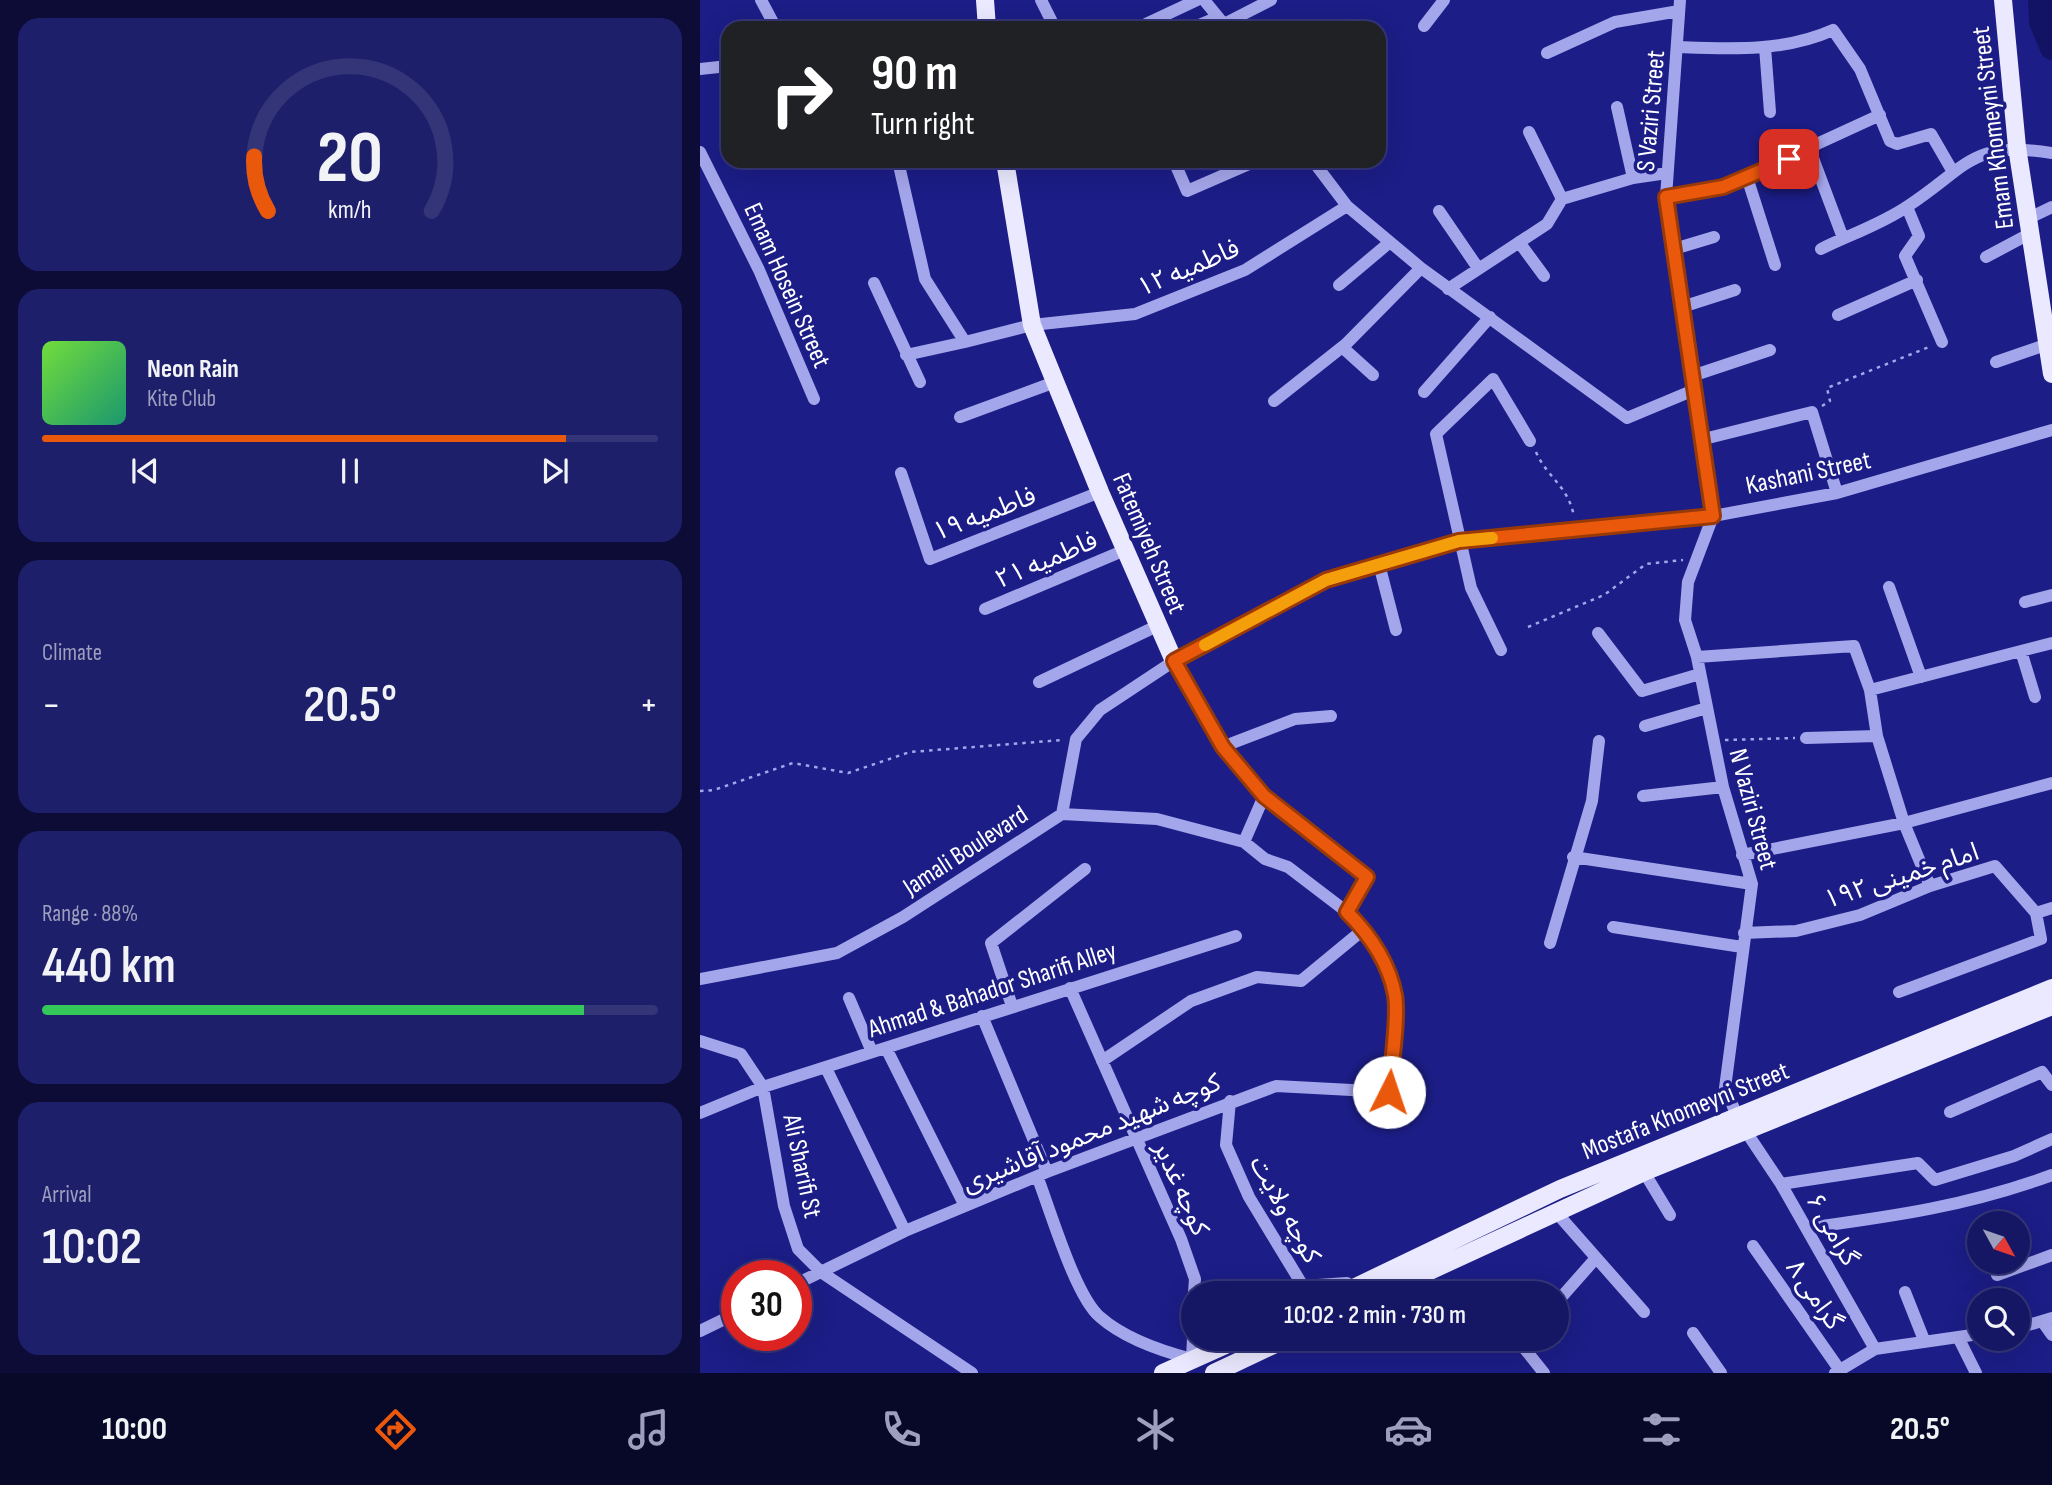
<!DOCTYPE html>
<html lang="en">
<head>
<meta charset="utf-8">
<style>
  body { margin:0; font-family:"Sofia Sans Condensed","Noto Sans Arabic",sans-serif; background:#1e1f6a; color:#f1f3f6; height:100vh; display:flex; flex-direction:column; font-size:26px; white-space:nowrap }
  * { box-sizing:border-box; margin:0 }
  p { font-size:23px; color:#9d9fbf }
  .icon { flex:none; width:38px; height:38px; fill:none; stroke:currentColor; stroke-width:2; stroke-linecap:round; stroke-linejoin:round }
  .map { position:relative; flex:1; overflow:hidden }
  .side { display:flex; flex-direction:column; gap:18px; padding:18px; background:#0c0c37; width:700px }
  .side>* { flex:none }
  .guide { position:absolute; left:21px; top:21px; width:665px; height:147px; border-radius:21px; box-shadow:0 7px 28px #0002,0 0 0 2px #343578; background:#202124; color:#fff; overflow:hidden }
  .needle { width:46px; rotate:130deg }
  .tools { position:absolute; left:1267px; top:1211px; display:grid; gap:14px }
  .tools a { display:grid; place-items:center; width:63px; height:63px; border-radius:50%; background:#151664; box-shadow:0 7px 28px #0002,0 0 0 2px #343578; font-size:35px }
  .speed { position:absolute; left:21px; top:1260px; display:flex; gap:14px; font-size:35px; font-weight:700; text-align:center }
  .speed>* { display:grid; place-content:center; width:91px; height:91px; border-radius:50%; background:#151664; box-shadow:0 7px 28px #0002,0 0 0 2px #343578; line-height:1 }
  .speed .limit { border:10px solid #d22; background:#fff; color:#111 }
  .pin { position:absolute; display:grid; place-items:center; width:60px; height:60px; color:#fff; margin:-30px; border-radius:14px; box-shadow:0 4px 10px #0006 }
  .me { position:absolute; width:77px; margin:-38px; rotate:4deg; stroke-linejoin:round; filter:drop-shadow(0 0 5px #0008) }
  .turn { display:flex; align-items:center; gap:24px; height:147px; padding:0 35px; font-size:32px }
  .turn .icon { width:91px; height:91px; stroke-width:2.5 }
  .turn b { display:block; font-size:49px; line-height:60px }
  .big { font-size:52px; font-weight:600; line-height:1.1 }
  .side .tile { flex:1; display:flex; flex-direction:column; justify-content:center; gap:10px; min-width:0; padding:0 24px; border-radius:21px; background:#1e1f6a }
  .side .dial { align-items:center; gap:0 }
  .dial svg { height:182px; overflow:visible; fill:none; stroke:#343578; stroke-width:7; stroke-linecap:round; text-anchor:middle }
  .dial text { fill:#f1f3f6; stroke:none }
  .song { display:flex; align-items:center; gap:21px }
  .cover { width:84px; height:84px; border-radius:10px; background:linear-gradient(135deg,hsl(100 70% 55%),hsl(160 70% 35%)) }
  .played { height:7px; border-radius:4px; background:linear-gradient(90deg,#ea580c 85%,#343578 85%) }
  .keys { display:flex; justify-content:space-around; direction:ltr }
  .heat { display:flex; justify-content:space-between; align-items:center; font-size:38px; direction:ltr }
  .charge { height:10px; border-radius:5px; background:linear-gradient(90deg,#34c759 88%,#343578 0) }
  .trip { position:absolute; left:481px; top:1281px; width:388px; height:70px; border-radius:35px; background:#151664; box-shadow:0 7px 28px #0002,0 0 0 2px #343578; font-weight:600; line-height:70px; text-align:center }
  .tab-bar { display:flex; height:112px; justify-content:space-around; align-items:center; background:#080928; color:#9d9fbf }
  .tab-bar .icon { width:49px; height:49px }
  .tab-bar .selected { color:#ea580c }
  .tab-bar b { font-size:32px; color:#f1f3f6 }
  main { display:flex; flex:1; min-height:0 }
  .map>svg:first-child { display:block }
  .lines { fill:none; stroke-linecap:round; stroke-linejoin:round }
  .river { stroke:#131365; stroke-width:24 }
  .path { stroke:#a4a6eb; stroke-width:2.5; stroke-dasharray:3.5 5; stroke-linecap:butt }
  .minor { stroke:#a4a6eb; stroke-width:12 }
  .major { stroke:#eae9ff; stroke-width:18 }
  .route-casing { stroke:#983908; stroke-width:18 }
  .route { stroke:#ea580c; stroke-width:12 }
  .slow { stroke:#f59e0b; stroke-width:12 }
  .labels { text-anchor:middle; stroke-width:7; stroke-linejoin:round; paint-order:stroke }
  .street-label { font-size:26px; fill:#fff; stroke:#1c1d86 }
</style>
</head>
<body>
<main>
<section class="side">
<div class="tile dial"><svg viewBox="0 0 100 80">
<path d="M14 69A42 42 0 1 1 86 69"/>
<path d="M14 69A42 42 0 0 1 8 45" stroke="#ea580c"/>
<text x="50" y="56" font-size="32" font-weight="700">20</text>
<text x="50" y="72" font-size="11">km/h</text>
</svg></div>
<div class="tile">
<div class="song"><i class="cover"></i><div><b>Neon Rain</b><p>Kite Club</p></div></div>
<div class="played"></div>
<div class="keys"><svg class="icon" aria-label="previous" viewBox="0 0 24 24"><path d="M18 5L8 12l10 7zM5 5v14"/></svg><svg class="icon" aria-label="pause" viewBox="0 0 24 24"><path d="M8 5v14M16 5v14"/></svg><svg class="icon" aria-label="next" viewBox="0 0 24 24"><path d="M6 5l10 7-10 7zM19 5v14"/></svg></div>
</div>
<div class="tile"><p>Climate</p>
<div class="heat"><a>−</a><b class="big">20.5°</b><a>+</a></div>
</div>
<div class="tile"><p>Range · 88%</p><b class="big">440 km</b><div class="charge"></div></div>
<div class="tile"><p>Arrival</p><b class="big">10:02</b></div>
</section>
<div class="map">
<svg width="1352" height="1373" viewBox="0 0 1352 1373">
  <rect width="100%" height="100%" fill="#1c1d86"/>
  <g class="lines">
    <path class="river" d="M1340,0L1341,22L1352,48"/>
    <path class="path" d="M1122,406L1130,401L1127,388L1229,347
      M836,452C848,479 867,484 874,516
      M828,627L904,595L946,564L983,560
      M1025,740L1095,738
      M0,791L14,790L93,763L148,773L210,752L362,740"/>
    <path class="minor" d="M61,0L76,28
      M341,0L355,28
      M504,0L527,28
      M980,0L966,197L1013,516L988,582L985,620L997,657L1023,787L1052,884L1025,1088L1038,1118
      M446,24L497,0
      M524,24L571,0
      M724,26L744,0
      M492,28L518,17
      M978,47C1031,49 1084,52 1133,30L1160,69L1190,141L1197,144L1231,134L1253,172
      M1065,47L1070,112
      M847,53L915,22L979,11
      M0,69L28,66
      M917,107L933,178
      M829,132L862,199
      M1110,150L1143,238
      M0,152L59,270L114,399
      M198,161L225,279L265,342L332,325L435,314L545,270L647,206
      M474,161L487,191L556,161
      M613,161L647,206L721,268L927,418L994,390
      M1047,177L1075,265
      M966,197L1023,187L1180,115
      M1207,207L1219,236L1205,256L1242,342
      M739,211L778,268
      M1329,218L1352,207
      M819,242L844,276
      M974,249L1014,237
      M1121,249C1149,235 1182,224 1208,206C1269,166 1271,140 1352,153
      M1286,257L1331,233
      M174,283L220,382
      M639,285L690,242
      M748,289L847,224L862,199L933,178L967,173
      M982,307L1035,290
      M1138,315L1217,280
      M642,347L673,375
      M206,355L265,342
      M1296,362L1348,344
      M992,376L1070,350
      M724,392L790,317
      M574,401L646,344L721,268
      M260,417L355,382
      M1004,439L1112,412L1137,493
      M201,473L230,559L400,492
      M679,564L696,630
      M1189,587L1221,677
      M1325,602L1352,595
      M285,609L425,550
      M898,633L942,691L1000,674
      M801,650L771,588L736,434L793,379L830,441
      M1321,651L1335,697
      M997,657L1154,646L1170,690L1177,736L1204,823L1230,886
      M474,661L522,747L564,796L667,877L647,912
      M339,682L457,626
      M1170,690L1352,643
      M945,726L1007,708
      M1106,738L1177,736
      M522,747L595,719L631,716
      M943,796L1023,787
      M362,814L457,819L544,842L564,796
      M1042,855L1204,823L1352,783
      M873,857L1052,884
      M913,927L1042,947
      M1044,933L1096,931L1160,915L1230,886L1295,866L1336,913L1352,908
      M850,943L892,801L899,741
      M0,979L137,953L203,917L362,814L376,739L400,710L474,661L626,580L759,541L1013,516L1137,493L1352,430
      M370,988L481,1239L495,1279L494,1293
      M1199,992L1341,939L1336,913
      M149,998L172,1052
      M312,1006L291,943L385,869
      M282,1016L347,1172
      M0,1041L41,1054L63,1087L84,1206L98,1249L121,1272L272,1373
      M186,1048L265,1206
      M402,1061L491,1001L557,977L601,981L664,929
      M126,1068L205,1231
      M530,1101L526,1145L549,1197L603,1286L647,1283L655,1288
      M1250,1112L1342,1072L1352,1085
      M0,1113L63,1087L536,936
      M1047,1133L1081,1184L1175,1349
      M944,1172L970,1215
      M337,1176C350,1209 375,1296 400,1317C425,1339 461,1351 492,1359L494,1316
      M1081,1184L1218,1163L1235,1180L1314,1156L1352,1139
      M855,1211L944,1312
      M1107,1228C1195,1216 1267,1206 1352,1175
      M1053,1246L1139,1369
      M1293,1262L1297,1275L1352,1255
      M96,1284L205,1231L347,1172L576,1086L689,1092L695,996L680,955L664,929L647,912L588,867L565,859L544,842
      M1205,1292L1224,1340
      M858,1301L896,1258
      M1342,1321L1352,1335
      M1318,1328L1352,1318
      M0,1331L37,1313
      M993,1333L1021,1373
      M1258,1337L1276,1373
      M824,1339L820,1343L844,1373
      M1135,1373L1175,1349L1279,1334"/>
    <path class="major" d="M285,0L287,28
      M1303,0L1317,147L1352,374
      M305,161L332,325L400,492L474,661
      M643,1293L860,1189L1352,988
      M682,1293L944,1172L1352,1006
      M463,1373L539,1339
      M514,1373L586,1339"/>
  </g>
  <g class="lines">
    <defs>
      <path id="route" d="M689,1092C691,1067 699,1018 695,995C689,963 669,934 647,912L667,877L564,796L523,747L474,661L626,580L759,541L1013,516L966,197L1023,187L1089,159"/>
    </defs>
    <use href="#route" class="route-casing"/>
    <use href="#route" class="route"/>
    <path class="slow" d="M505,645L626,580L759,541L792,538"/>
  </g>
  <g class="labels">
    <g class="street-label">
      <text transform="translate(950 111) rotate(-85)" y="9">S Vaziri Street</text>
      <text transform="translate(1292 128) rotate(-97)" y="9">Emam Khomeyni Street</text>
      <text transform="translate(488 267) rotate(-23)" y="9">فاطمیه ۱۲</text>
      <text transform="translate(88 285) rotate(66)" y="9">Emam Hosein Street</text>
      <text transform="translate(1108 472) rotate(-12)" y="9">Kashani Street</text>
      <text transform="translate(284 513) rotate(-21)" y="9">فاطمیه ۱۹</text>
      <text transform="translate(450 543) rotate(67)" y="9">Fatemiyeh Street</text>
      <text transform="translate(346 559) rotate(-23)" y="9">فاطمیه ۲۱</text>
      <text transform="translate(1054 809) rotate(75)" y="9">N Vaziri Street</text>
      <text transform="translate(265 850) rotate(-33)" y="9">Jamali Boulevard</text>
      <text transform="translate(1201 875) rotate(-18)" y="9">امام خمینی ۱۹۲</text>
      <text transform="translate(292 989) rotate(-18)" y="9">Ahmad &amp; Bahador Sharifi Alley</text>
      <text transform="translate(985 1110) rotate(-22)" y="9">Mostafa Khomeyni Street</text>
      <text transform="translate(391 1132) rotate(-22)" y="9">کوچه شهید محمود آقاشیری</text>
      <text transform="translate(103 1166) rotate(78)" y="9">Ali Sharifi St</text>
      <text transform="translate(482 1188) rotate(66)" y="9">کوچه غدیر</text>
      <text transform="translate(586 1209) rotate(61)" y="9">کوچه ولایت</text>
      <text transform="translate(1133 1229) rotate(60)" y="9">گرامی ۶</text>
      <text transform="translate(1115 1294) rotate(55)" y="9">گرامی ۸</text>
    </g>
  </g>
</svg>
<div class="tools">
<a><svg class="needle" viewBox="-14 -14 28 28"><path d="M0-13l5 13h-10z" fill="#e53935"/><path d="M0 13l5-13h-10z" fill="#9d9fbf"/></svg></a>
<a><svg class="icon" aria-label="search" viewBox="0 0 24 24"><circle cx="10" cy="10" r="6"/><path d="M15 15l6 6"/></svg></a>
</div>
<div class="speed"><div class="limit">30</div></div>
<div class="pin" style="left:1089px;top:159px;background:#d93025"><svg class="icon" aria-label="arrive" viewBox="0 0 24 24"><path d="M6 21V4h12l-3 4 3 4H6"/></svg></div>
<svg class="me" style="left:689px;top:1092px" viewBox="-20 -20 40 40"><circle r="19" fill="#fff"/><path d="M0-13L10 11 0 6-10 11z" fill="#ea580c"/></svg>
<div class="trip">10:02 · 2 min · 730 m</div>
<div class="guide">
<div class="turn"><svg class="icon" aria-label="right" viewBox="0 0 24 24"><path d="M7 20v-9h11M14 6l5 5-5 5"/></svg><div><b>90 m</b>Turn right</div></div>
</div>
</div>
</main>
<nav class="tab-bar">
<b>10:00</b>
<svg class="icon selected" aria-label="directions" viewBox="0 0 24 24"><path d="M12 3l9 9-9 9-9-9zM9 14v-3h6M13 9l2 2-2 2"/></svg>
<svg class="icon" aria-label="music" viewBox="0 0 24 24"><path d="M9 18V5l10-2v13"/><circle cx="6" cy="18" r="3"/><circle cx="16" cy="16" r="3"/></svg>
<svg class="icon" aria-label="phone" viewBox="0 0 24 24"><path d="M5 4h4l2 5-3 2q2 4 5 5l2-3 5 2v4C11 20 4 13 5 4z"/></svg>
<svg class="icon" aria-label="climate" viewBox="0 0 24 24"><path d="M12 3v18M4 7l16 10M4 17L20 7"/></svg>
<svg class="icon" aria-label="car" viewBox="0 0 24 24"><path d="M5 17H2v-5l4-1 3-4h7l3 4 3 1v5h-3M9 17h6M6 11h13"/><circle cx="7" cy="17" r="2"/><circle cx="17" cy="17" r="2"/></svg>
<svg class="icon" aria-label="filters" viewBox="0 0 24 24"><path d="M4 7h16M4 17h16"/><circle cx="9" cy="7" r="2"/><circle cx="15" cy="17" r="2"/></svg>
<b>20.5°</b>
</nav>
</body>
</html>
